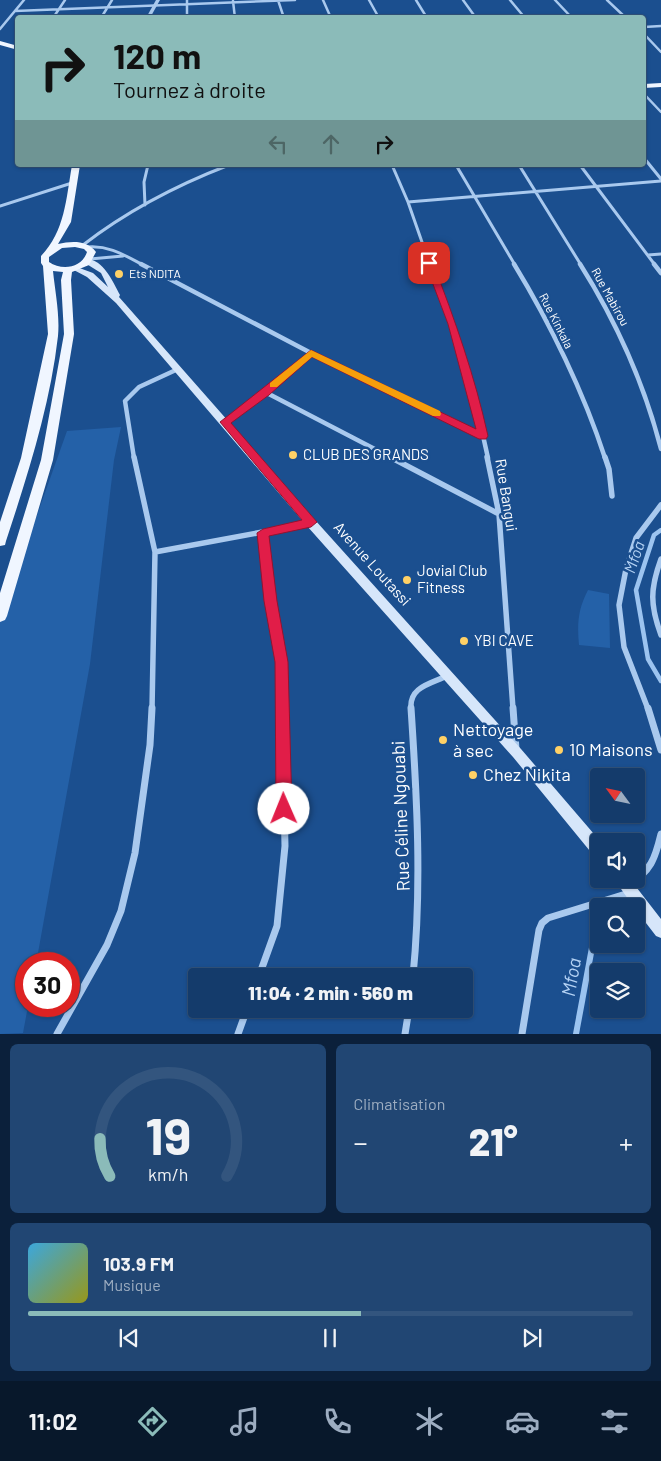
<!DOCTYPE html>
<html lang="fr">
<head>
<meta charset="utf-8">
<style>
  body { margin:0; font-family:Barlow,sans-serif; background:#214673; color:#f1f3f6; height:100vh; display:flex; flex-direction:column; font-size:19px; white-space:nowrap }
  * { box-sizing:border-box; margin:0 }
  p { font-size:16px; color:#9dadc1 }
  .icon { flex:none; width:28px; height:28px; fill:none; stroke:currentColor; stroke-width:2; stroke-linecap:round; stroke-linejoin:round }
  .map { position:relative; height:1034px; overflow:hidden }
  .drawer { display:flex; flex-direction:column; gap:10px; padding:10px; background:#0b203b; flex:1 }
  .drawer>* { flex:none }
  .top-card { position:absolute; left:15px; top:15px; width:631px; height:152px; border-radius:5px; box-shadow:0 1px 4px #0004,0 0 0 1px #33557e; background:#8bbbb9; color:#111; overflow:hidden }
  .needle { width:32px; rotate:303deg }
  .buttons { position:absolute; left:590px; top:768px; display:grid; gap:10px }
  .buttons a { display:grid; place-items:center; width:55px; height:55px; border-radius:5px; background:#143b6b; box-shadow:0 1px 4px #0004,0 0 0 1px #33557e; font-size:25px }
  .speed { position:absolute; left:15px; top:952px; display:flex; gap:10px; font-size:25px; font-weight:700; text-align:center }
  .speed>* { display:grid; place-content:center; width:65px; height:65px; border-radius:50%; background:#143b6b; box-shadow:0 1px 4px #0004,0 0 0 1px #33557e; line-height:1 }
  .speed .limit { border:8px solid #d22; background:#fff; color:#111 }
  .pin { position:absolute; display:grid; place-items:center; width:42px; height:42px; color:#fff; margin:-21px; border-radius:10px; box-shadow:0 2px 8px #0006 }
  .me { position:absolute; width:55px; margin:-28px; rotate:359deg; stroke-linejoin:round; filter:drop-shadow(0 0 4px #0008) }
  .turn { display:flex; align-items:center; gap:18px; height:105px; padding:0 15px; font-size:22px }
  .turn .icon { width:65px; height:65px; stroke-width:2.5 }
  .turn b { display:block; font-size:35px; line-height:42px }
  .lanes { display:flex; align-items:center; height:48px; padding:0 15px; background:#0003; justify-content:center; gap:25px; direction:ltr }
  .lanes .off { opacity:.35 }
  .big { font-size:38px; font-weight:800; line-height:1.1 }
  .drawer .tile { flex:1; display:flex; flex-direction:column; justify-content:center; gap:8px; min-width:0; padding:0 18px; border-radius:8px; background:#214673 }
  .drawer .dial { align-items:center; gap:0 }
  .dial svg { height:130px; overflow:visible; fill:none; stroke:#33557e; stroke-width:7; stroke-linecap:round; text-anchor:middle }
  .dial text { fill:#f1f3f6; stroke:none }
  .song { display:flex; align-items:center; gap:15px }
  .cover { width:60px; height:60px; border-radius:8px; background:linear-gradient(135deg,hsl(200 70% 55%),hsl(60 70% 35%)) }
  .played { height:5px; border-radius:2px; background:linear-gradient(90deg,#8bbbb9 55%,#33557e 55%) }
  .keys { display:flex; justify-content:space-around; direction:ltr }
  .heat { display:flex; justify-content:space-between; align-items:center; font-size:28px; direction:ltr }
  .drawer .tiles { flex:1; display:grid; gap:10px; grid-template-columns:1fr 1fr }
  .tile:last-child { grid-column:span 2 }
  .trip { position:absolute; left:188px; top:968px; width:285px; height:50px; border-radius:5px; background:#143b6b; box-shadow:0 1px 4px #0004,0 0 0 1px #33557e; font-weight:800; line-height:50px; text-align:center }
  .dock { display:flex; height:80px; justify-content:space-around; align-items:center; background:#08182b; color:#9dadc1 }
  .dock .icon { width:35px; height:35px }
  .dock .on { color:#8bbbb9 }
  .dock b { font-size:22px; color:#f1f3f6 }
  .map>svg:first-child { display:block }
  .green { fill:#2461a8 }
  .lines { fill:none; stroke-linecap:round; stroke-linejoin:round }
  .stream-far1 { stroke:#9cc4f0; stroke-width:4.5 }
  .stream { stroke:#9cc4f0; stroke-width:6 }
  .minor-far4 { stroke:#a9c9ee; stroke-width:2.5 }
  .minor-far3 { stroke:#a9c9ee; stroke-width:3 }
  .minor-far2 { stroke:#a9c9ee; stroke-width:4.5 }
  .minor-far1 { stroke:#a9c9ee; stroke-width:5.5 }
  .minor { stroke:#a9c9ee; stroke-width:7 }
  .tertiary { fill:#a9c9ee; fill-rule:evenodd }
  .secondary { fill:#d6e6fa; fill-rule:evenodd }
  .primary { fill:#f0f6ff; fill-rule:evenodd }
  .route { fill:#e11d48; stroke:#92132f }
  .slow { fill:#f59e0b }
  .poi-dot { fill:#ffd166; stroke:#1b4f8f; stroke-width:2 }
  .labels { text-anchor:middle; stroke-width:5; stroke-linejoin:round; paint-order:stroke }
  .far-poi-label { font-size:12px; fill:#fff; stroke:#1b4f8f; text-anchor:start }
  .far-street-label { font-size:12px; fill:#fff; stroke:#1b4f8f }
  .poi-label { font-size:15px; fill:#fff; stroke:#1b4f8f; text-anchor:start }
  .street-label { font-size:15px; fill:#fff; stroke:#1b4f8f }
  .water-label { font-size:16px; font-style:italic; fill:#b5d3f5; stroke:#1b4f8f }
  .near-poi-label { font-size:18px; fill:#fff; stroke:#1b4f8f; text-anchor:start }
  .near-street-label { font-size:18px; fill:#fff; stroke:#1b4f8f }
  .near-water-label { font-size:19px; font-style:italic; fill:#b5d3f5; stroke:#1b4f8f }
</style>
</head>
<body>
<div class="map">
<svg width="661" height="1034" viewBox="0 0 661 1034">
  <rect width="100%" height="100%" fill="#1b4f8f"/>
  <path class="green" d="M121,427L114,460L90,664L36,964H26V1006H28L23,1033L0,1034V619L67,431Z
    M588,590L609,594L610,648L579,645C577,624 578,609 588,590Z"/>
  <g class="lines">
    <path class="stream-far1" d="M661,530L654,535L636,590L648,659L661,681"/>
    <path class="stream" d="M576,1034L596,926"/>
    <path class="minor-far4" d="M187,0V18
      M278,0L284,18
      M323,0L331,18
      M369,0L379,18
      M416,0L427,18
      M463,0L476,18
      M510,0L525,18
      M555,0L572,18
      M607,0L626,18
      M233,1L235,18
      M15,11L295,0
      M53,18L65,0
      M101,18L112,0
      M644,27L661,26
      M0,29L24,0
      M644,34L661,52
      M644,94L661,112"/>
    <path class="minor-far3" d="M644,158L661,179
      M392,165L408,202L430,265
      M456,165L515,265
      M519,165L581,265
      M580,165L655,265
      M408,202L661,181
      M145,205L144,182L148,165
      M0,206L72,183
      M83,245C127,211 177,185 229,165
      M87,247C109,245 124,255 143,265
      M648,255L661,254
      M90,259L123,256"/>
    <path class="minor-far2" d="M141,264L311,353L483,436
      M429,264C453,327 474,392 488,458
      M514,264C550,323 584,393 605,458
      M580,264C616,321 644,383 661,449
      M654,264L661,273
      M265,392L392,458
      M225,422L265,392L311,353
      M134,458L125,401L139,387L178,369"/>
    <path class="minor-far1" d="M134,457L155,552L152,709
      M390,457L499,514
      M487,457L499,514L513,709
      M605,457L609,469L612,496
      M263,533L281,662L282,709
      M155,552L311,523
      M661,559C650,589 650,605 661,635
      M411,709C409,687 430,684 447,676
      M648,709L624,647L619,605L626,569L636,538L661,505"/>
    <path class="minor" d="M411,708C417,798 422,886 413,976
      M513,708L516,749
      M648,708L661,750
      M628,885C651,871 655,859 661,834
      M259,976L277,926L285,846L282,708
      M57,1034L107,945L121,911L135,853L150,745L152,708
      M238,1034L247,1009
      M405,1034L409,1009
      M522,1034L539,930L542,923L548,918L629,893"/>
    <path class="tertiary" d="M156,0H160L150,18H146Z"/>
    <path class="secondary" d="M85,259C103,258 113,282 120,295L119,297L315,520L521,749L600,841L599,858L594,856L513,757L307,526L116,303L87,277L70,268L74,266L93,273L108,287L101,273L85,263Z
      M614,879H630L661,919V938L656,936L636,910V906H633Z"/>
    <path class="primary" d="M0,41L18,46V50L0,45Z
      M661,83V87L644,88V84Z
      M72,165H80L71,222L58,244C72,241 87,240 96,252L89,265L72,272L71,280L74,334L53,460L7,616L5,620L0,622V593L41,460L64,334L61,280L63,272L53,271C55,291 60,315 58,336C50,406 28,474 6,541L5,545L0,546V522L21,458L48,334L43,266L41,263V256C65,231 66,199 72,165ZM75,247L84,249L87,252C82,268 62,271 49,262V257L62,248Z"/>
  </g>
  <path class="route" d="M426,261L433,263C455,320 475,377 488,436L486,439H479L312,357L269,395L231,423L317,522L311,527L269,536L277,601L288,662L292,809L289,814L284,816L279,814L276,809L275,662L264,601L257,533L263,529L302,520L220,422L311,350L476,429L448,324L425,263Z"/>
  <path class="slow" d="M311,350L440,411L441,414L440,416H433L312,357L277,387H270V383Z"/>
  <g class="poi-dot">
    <circle cx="119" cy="274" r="5"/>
    <circle cx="293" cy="455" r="5"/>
    <circle cx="407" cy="580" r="5"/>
    <circle cx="464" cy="641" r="5"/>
    <circle cx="443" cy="740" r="5"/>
    <circle cx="559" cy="750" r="5"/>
    <circle cx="473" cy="775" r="5"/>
  </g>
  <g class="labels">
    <g class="far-poi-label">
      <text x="129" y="278">Ets NDITA</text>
    </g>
    <g class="far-street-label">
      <text transform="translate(610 297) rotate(61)" y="4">Rue Mabirou</text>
      <text transform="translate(556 321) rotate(63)" y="4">Rue Kinkala</text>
    </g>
    <g class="poi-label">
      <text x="303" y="460">CLUB DES GRANDS</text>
      <text x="417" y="576">Jovial Club<tspan x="417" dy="17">Fitness</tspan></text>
      <text x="474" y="646">YBI CAVE</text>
    </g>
    <g class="street-label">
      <text transform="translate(506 495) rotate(81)" y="5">Rue Bangui</text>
      <text transform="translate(372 564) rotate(48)" y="5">Avenue Loutassi</text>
    </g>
    <g class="water-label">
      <text transform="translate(634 557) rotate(-71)" y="6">Mfoa</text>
    </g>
    <g class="near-poi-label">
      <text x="453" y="736">Nettoyage<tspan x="453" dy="21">à sec</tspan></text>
      <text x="569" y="756">10 Maisons</text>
      <text x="483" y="781">Chez Nikita</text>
    </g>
    <g class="near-street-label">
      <text transform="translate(401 816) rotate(-92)" y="6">Rue Céline Ngouabi</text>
    </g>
    <g class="near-water-label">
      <text transform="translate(571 977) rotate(-80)" y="7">Mfoa</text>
    </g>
  </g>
</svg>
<div class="buttons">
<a><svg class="needle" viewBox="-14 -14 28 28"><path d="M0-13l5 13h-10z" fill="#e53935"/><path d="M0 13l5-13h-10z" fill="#9dadc1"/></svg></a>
<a><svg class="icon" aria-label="sound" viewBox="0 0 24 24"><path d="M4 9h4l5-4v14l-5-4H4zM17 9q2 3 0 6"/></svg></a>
<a><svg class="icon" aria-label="search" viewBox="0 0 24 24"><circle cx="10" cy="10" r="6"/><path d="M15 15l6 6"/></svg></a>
<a><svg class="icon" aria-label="layers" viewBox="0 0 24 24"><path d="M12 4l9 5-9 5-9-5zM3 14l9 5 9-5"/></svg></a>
</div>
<div class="speed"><div class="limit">30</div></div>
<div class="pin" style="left:429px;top:263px;background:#d93025"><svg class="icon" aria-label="arrive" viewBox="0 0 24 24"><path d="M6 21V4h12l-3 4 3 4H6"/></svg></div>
<svg class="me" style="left:284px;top:809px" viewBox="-20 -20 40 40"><circle r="19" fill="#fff"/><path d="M0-13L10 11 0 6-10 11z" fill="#e11d48"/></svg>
<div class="trip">11:04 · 2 min · 560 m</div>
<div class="top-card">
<div class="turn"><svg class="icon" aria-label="right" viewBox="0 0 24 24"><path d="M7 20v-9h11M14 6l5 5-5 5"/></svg><div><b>120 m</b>Tournez à droite</div></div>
<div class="lanes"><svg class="icon off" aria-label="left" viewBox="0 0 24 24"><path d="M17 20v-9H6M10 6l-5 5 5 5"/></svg><svg class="icon off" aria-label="ahead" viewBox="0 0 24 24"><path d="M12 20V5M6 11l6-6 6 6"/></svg><svg class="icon" aria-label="right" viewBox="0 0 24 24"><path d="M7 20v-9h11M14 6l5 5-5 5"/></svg></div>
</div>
</div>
<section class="drawer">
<div class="tiles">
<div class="tile dial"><svg viewBox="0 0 100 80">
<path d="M14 69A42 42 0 1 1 86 69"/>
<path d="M14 69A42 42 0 0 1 8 46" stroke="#8bbbb9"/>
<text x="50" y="56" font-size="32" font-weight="700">19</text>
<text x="50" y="72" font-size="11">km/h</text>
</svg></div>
<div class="tile"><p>Climatisation</p>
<div class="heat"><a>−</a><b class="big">21°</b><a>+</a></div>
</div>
<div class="tile">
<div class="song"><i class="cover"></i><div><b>103.9 FM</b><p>Musique</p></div></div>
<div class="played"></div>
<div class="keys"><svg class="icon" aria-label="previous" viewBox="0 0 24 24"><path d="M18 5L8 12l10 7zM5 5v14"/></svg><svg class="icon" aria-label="pause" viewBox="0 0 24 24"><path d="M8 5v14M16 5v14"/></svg><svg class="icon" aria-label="next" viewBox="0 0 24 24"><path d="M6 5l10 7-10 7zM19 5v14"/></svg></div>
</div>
</div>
</section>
<nav class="dock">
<b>11:02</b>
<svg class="icon on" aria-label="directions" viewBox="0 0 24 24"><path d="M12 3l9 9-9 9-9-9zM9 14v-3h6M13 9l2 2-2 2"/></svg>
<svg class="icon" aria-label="music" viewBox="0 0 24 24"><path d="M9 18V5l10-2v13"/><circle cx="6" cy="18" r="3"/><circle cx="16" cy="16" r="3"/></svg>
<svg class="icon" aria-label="phone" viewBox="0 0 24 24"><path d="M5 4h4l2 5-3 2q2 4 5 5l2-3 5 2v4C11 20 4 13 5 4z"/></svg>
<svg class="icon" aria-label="climate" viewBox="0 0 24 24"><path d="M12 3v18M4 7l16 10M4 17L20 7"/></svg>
<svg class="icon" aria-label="car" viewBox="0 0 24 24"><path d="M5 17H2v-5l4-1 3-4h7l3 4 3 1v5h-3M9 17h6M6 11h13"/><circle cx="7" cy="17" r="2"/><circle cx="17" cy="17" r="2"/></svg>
<svg class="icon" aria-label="filters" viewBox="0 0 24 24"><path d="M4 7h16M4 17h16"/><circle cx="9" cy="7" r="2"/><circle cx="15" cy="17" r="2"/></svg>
</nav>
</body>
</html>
